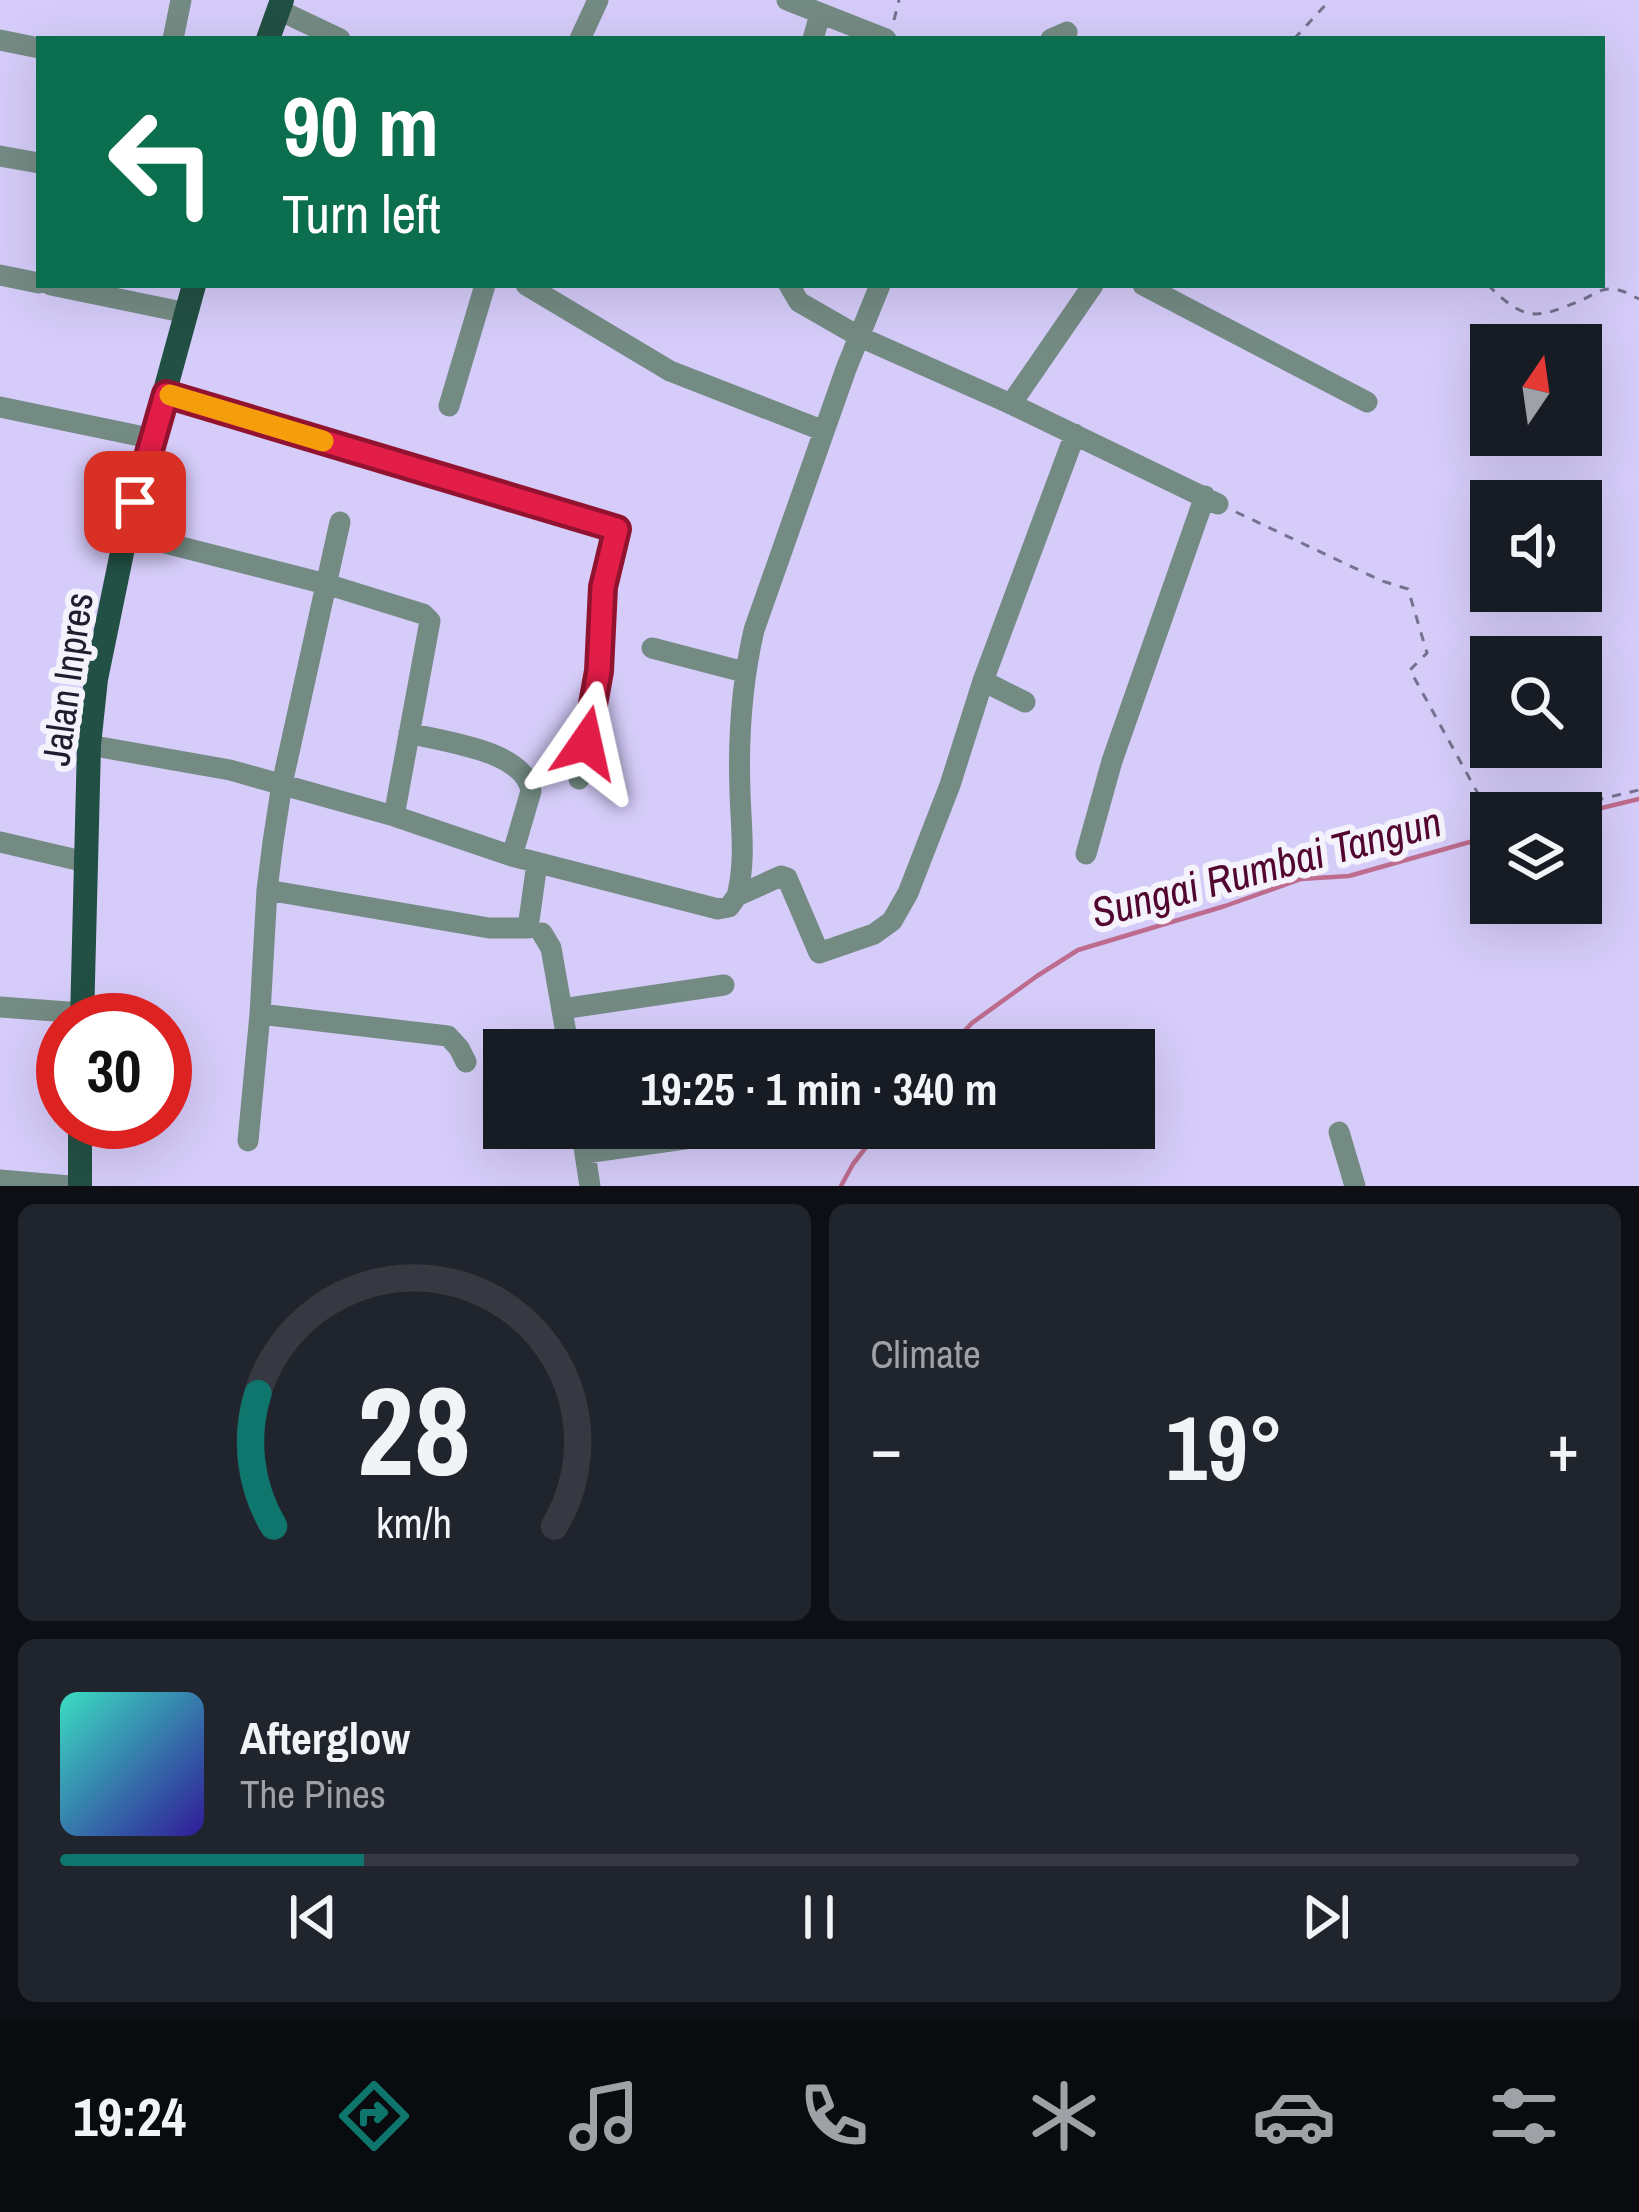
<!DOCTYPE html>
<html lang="en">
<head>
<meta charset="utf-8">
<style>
  body { margin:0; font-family:"Archivo Narrow",sans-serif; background:#20242c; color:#f1f3f6; height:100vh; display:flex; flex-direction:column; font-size:45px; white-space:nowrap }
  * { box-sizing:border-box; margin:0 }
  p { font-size:39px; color:#9ea1a6 }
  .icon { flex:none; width:66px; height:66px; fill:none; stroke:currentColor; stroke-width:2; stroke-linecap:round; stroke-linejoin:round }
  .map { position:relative; height:1186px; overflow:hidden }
  .details { display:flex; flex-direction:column; gap:18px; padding:18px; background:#0d0f14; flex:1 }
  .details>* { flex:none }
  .top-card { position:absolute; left:36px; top:36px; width:1569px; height:252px; border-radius:0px; box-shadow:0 12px 48px #0002; background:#0b6e4f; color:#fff; overflow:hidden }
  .needle { width:78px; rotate:13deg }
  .buttons { position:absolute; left:1470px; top:324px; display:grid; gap:24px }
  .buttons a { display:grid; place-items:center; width:132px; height:132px; border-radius:0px; background:#171b24; box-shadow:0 12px 48px #0002; font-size:60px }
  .speed { position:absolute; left:36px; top:993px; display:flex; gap:24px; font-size:60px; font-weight:700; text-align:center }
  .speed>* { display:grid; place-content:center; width:156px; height:156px; border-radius:50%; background:#171b24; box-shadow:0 12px 48px #0002; line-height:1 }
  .speed .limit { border:18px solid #d22; background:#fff; color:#111 }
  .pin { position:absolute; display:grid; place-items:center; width:102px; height:102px; color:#fff; margin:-51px; border-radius:24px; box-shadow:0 6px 18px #0006 }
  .me { position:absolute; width:132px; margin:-66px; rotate:11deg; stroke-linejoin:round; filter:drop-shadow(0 0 9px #0008) }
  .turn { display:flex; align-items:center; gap:42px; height:252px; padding:0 48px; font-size:54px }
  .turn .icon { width:156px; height:156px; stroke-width:2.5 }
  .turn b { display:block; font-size:84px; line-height:102px }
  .big { font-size:90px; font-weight:700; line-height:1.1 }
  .details .widget { flex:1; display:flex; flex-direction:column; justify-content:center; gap:18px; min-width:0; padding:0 42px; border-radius:18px; background:#20242c }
  .details .dial { align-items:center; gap:0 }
  .dial svg { height:312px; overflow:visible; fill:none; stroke:#363941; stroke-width:7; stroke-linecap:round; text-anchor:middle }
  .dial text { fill:#f1f3f6; stroke:none }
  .song { display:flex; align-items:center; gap:36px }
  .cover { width:144px; height:144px; border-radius:18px; background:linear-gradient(135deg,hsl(170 70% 55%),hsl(250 70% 35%)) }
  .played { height:12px; border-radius:6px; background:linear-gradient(90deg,#0f766e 20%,#363941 20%) }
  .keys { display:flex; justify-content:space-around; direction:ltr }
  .heat { display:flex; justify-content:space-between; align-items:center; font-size:66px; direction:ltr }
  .details .tiles { flex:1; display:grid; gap:18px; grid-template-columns:1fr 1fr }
  .widget:last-child { grid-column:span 2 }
  .trip { position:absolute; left:483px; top:1029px; width:672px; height:120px; border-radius:0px; background:#171b24; box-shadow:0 12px 48px #0002; font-weight:700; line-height:120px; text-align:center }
  .menu { display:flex; height:192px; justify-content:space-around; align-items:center; background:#090b0e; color:#9ea1a6 }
  .menu .icon { width:84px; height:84px }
  .menu .current { color:#0f766e }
  .menu b { font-size:54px; color:#f1f3f6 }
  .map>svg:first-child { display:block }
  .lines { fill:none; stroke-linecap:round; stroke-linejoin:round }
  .stream { stroke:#be6c8e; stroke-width:4.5 }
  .path { stroke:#77718f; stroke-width:3; stroke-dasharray:9 9; stroke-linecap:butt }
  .minor { stroke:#748b84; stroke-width:21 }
  .major { stroke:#235044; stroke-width:24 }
  .route-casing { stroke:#92132f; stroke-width:30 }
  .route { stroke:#e11d48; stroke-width:21 }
  .slow { stroke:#f59e0b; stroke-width:21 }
  .labels { text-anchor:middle; stroke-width:12; stroke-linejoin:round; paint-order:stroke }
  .street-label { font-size:39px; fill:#211d2e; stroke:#f4f3fc }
  .water-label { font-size:42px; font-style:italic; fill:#52052f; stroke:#f4f3fc }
</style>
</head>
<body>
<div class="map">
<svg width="1639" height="1186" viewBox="0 0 1639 1186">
  <rect width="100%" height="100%" fill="#d5ccf9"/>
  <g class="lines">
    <path class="stream" d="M1581,813L1639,799
      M946,1050L972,1023L1037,976L1078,950L1225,906L1301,879L1349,876L1491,836
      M841,1186L853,1164L881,1128"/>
    <path class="path" d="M894,20L899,0
      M1294,39L1330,0
      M1488,285C1526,323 1537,319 1584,299C1593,295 1601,288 1611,289C1622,289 1630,295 1639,299
      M1236,512L1382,581L1408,589L1427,653L1410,670L1482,801L1501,813
      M1542,813L1639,790"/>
    <path class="minor" d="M787,0L886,39
      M279,10L340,39
      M173,39L181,0
      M580,39L598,0
      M813,39L820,14
      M1051,39L1067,32
      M0,40L39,48
      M0,156L39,163
      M0,275L39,283
      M51,285L187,313
      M526,285L670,371L824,431
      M789,285L799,302L860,337L1011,404L1218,504
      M1143,285L1367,402
      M167,394L617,529L603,587L599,671L579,779
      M1011,404L1093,285
      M449,406L485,285
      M0,407L154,439
      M126,533L326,584L423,614L430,621L394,816
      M652,648L744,672
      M983,681L1025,702
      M409,733C444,742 524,750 531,791L512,856
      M89,745L230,770L394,816L512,856L718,909L729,907L737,896L781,876L787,878L819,953L874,934L892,921L908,893L950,785L983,681L1075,434
      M0,842L86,862
      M1086,854L1112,761L1205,496
      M267,890L489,928H528L537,863
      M737,896C746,860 741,828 740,792C738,738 742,682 754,630L846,369L880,285
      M542,933L551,948L569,1050
      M0,1007L82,1013
      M562,1009L724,985
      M260,1014L448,1036L459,1048L466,1062
      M581,1128L590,1186
      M1339,1132L1355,1186
      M248,1141L260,1014L267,890L273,842L282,784L340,522
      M585,1153L756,1129
      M0,1180L70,1186"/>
    <path class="major" d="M268,39L282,0
      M82,1020L89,745L96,679L126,533L194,285
      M80,1186V1122"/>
  </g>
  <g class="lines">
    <defs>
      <path id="route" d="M135,502L166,394L617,529L603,587L599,671L586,743"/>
    </defs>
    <use href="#route" class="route-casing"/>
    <use href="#route" class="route"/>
    <path class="slow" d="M170,395L323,441"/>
  </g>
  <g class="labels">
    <g class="street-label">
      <text transform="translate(67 679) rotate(-82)" y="14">Jalan Inpres</text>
    </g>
    <g class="water-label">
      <text transform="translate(1266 867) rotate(-15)" y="15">Sungai Rumbai Tangun</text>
    </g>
  </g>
</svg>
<div class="buttons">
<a><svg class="needle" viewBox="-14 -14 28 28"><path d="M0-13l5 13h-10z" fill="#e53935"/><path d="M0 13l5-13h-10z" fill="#9ea1a6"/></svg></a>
<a><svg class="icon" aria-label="sound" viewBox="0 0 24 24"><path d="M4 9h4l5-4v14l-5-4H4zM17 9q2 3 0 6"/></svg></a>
<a><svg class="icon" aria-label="search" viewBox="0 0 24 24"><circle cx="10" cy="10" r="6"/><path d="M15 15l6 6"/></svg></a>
<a><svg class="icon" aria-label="layers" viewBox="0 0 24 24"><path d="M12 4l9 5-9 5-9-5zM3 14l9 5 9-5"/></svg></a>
</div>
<div class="speed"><div class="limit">30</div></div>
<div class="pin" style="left:135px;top:502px;background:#d93025"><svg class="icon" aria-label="arrive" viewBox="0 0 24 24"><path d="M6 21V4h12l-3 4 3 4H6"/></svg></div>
<svg class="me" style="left:586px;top:743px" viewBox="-20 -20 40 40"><path d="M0-17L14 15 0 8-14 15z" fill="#e11d48" stroke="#fff" stroke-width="4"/></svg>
<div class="trip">19:25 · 1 min · 340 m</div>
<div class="top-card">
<div class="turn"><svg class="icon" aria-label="left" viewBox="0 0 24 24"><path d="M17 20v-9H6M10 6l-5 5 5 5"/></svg><div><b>90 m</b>Turn left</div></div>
</div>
</div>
<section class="details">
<div class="tiles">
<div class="widget dial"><svg viewBox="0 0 100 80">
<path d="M14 69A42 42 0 1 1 86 69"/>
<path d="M14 69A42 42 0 0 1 10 35" stroke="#0f766e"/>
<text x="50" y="56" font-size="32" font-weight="700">28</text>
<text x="50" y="72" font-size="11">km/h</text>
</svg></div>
<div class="widget"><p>Climate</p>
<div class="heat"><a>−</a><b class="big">19°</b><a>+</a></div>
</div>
<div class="widget">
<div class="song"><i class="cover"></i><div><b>Afterglow</b><p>The Pines</p></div></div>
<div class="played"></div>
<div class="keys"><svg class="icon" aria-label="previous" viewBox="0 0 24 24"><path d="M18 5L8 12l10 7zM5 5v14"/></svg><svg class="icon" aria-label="pause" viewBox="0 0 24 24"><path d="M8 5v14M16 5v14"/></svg><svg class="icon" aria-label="next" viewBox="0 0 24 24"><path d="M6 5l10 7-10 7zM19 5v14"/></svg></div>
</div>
</div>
</section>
<nav class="menu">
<b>19:24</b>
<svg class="icon current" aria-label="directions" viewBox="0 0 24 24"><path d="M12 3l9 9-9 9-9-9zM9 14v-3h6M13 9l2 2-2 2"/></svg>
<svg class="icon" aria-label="music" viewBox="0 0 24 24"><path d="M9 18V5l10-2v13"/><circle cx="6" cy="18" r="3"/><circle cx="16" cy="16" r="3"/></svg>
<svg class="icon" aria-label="phone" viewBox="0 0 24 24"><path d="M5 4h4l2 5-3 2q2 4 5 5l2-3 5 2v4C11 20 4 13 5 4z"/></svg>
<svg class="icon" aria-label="climate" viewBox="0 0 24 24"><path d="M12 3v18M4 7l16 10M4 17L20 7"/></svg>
<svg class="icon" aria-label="car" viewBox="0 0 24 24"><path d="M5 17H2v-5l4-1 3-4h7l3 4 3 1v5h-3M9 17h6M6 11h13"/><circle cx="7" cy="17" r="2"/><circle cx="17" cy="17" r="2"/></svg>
<svg class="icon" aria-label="filters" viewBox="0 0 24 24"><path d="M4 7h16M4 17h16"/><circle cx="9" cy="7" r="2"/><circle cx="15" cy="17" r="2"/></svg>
</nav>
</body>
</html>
